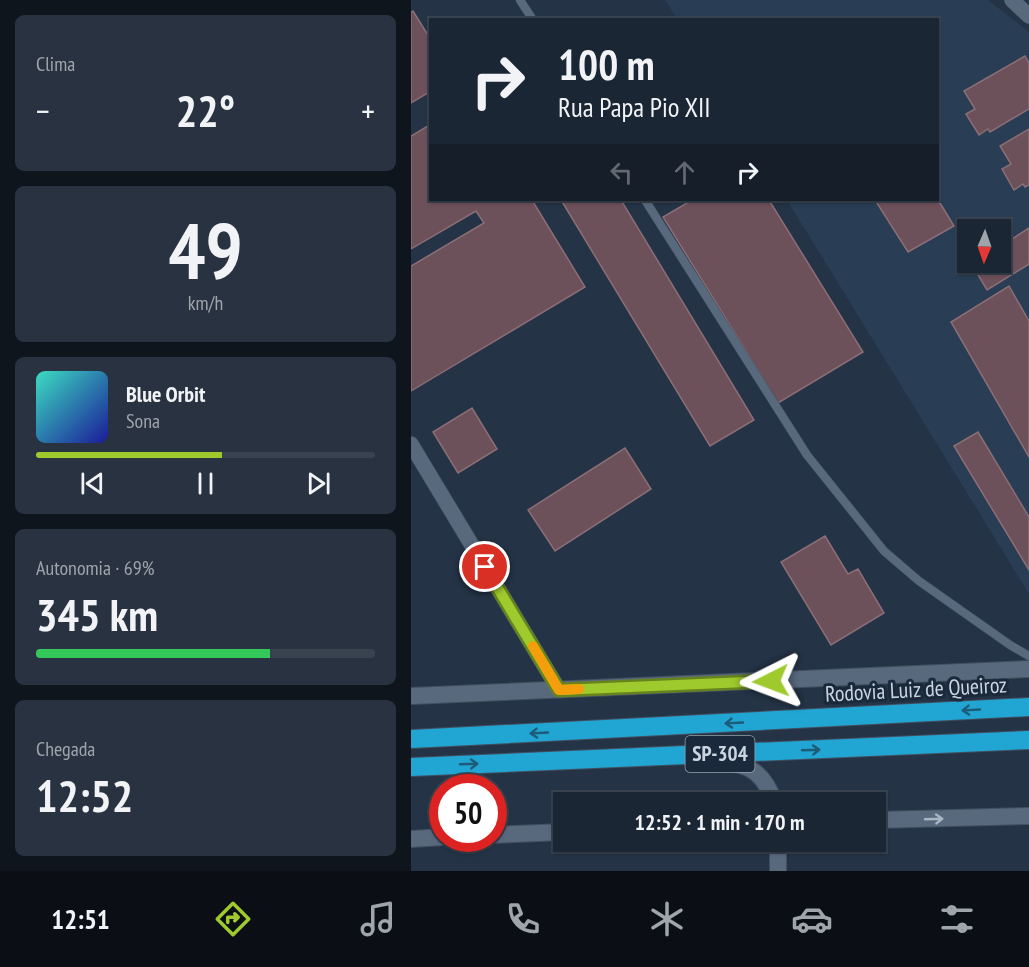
<!DOCTYPE html>
<html lang="pt">
<head>
<meta charset="utf-8">
<style>
  body { margin:0; font-family:"PT Sans Narrow",sans-serif; background:#283240; color:#f1f3f6; height:100vh; display:flex; flex-direction:column; font-size:22px; white-space:nowrap }
  * { box-sizing:border-box; margin:0 }
  p { font-size:20px; color:#a0a5ac }
  .icon { flex:none; width:33px; height:33px; fill:none; stroke:currentColor; stroke-width:2; stroke-linecap:round; stroke-linejoin:round }
  .map { position:relative; flex:1; overflow:hidden }
  .drawer { display:flex; flex-direction:column; gap:15px; padding:15px; background:#0f151d; width:411px }
  .drawer>* { flex:none }
  .top-card { position:absolute; left:18px; top:18px; width:510px; height:183px; border-radius:0px; box-shadow:0 2px 4px #0004,0 0 0 2px #39434f; background:#1b2634; color:#f1f3f6; overflow:hidden }
  .needle { width:39px; rotate:182deg }
  .tools { position:absolute; left:546px; top:219px; display:grid; gap:12px }
  .tools a { display:grid; place-items:center; width:54px; height:54px; border-radius:0px; background:#1b2634; box-shadow:0 2px 4px #0004,0 0 0 2px #39434f; font-size:30px }
  .speed { position:absolute; left:18px; top:774px; display:flex; gap:12px; font-size:30px; font-weight:700; text-align:center }
  .speed>* { display:grid; place-content:center; width:78px; height:78px; border-radius:50%; background:#1b2634; box-shadow:0 2px 4px #0004,0 0 0 2px #39434f; line-height:1 }
  .speed .limit { border:9px solid #d22; background:#fff; color:#111 }
  .pin { position:absolute; display:grid; place-items:center; width:51px; height:51px; color:#fff; margin:-26px; border:3px solid #fff; border-radius:50%; box-shadow:0 2px 6px #0007 }
  .me { position:absolute; width:66px; margin:-33px; rotate:267deg; stroke-linejoin:round; filter:drop-shadow(0 0 4px #0008) }
  .turn { display:flex; align-items:center; gap:21px; height:126px; padding:0 30px; font-size:27px }
  .turn .icon { width:78px; height:78px; stroke-width:2.5 }
  .turn b { display:block; font-size:42px; line-height:51px }
  .lanes { display:flex; align-items:center; height:57px; padding:0 30px; background:#0003; justify-content:center; gap:30px; direction:ltr }
  .lanes .off { opacity:.35 }
  .big { font-size:45px; font-weight:800; line-height:1.1 }
  .drawer .card { flex:1; display:flex; flex-direction:column; justify-content:center; gap:9px; min-width:0; padding:0 21px; border-radius:9px; background:#283240 }
  .drawer .dial { align-items:center; gap:0 }
  .dial b { font-size:78px; line-height:1 }
  .song { display:flex; align-items:center; gap:18px }
  .cover { width:72px; height:72px; border-radius:9px; background:linear-gradient(135deg,hsl(170 70% 55%),hsl(240 70% 35%)) }
  .played { height:6px; border-radius:3px; background:linear-gradient(90deg,#9fca2d 55%,#39434f 55%) }
  .keys { display:flex; justify-content:space-around; direction:ltr }
  .heat { display:flex; justify-content:space-between; align-items:center; font-size:33px; direction:ltr }
  .charge { height:9px; border-radius:4px; background:linear-gradient(90deg,#34c759 69%,#39434f 0) }
  .trip { position:absolute; left:142px; top:792px; width:333px; height:60px; border-radius:0px; background:#1b2634; box-shadow:0 2px 4px #0004,0 0 0 2px #39434f; font-weight:800; line-height:60px; text-align:center }
  .tab-bar { display:flex; height:96px; justify-content:space-around; align-items:center; background:#0b0f15; color:#a0a5ac }
  .tab-bar .icon { width:42px; height:42px }
  .tab-bar .selected { color:#9fca2d }
  .tab-bar b { font-size:27px; color:#f1f3f6 }
  main { display:flex; flex:1; min-height:0 }
  .map>svg:first-child { display:block }
  .built { fill:#293d55; fill-rule:evenodd }
  .building { fill:#6d515a; stroke:#8b6e76; stroke-width:1.5 }
  .lines { fill:none; stroke-linecap:round; stroke-linejoin:round }
  .service-casing { stroke:#414f5f; stroke-width:9 }
  .minor-casing { stroke:#414f5f; stroke-width:16 }
  .tertiary-casing { stroke:#414f5f; stroke-width:18 }
  .secondary-casing { stroke:#414f5f; stroke-width:18 }
  .motorway-casing { stroke:#414f5f; stroke-width:20 }
  .service { stroke:#58697e; stroke-width:8 }
  .minor { stroke:#58697e; stroke-width:15 }
  .tertiary { stroke:#58697e; stroke-width:16 }
  .secondary { stroke:#58697e; stroke-width:16 }
  .motorway { stroke:#21a5d3; stroke-width:18 }
  .oneway { stroke:#1d5b78 }
  .oneway2 { stroke:#a8b5c3 }
  .route-casing { stroke:#67831d; stroke-width:15 }
  .route { stroke:#9fca2d; stroke-width:10 }
  .slow { stroke:#f59e0b; stroke-width:10 }
  .labels { text-anchor:middle; stroke-width:6; stroke-linejoin:round; paint-order:stroke }
  .shield { fill:#1a293b; stroke:#96a1af; stroke-width:1.5 }
  .shield-label { font-size:21px; font-weight:bold; fill:#cbd5e1 }
  .street-label { font-size:22px; fill:#cbd5e1; stroke:#1a293b }
</style>
</head>
<body>
<main>
<section class="drawer">
<div class="card"><p>Clima</p>
<div class="heat"><a>−</a><b class="big">22°</b><a>+</a></div>
</div>
<div class="card dial"><b>49</b><p>km/h</p></div>
<div class="card">
<div class="song"><i class="cover"></i><div><b>Blue Orbit</b><p>Sona</p></div></div>
<div class="played"></div>
<div class="keys"><svg class="icon" aria-label="previous" viewBox="0 0 24 24"><path d="M18 5L8 12l10 7zM5 5v14"/></svg><svg class="icon" aria-label="pause" viewBox="0 0 24 24"><path d="M8 5v14M16 5v14"/></svg><svg class="icon" aria-label="next" viewBox="0 0 24 24"><path d="M6 5l10 7-10 7zM19 5v14"/></svg></div>
</div>
<div class="card"><p>Autonomia · 69%</p><b class="big">345 km</b><div class="charge"></div></div>
<div class="card"><p>Chegada</p><b class="big">12:52</b></div>
</section>
<div class="map">
<svg width="618" height="871" viewBox="0 0 618 871">
  <rect width="100%" height="100%" fill="#243346"/>
  <path class="built" d="M254,0H577L618,32V594L376,200H526V20L266,19ZM556,230H590V262H556Z"/>
  <path class="building" d="M2,11L20,40V91L0,103V12Z
    M614,56L618,63V109L579,132L577,129L568,135L555,114L564,109L553,91Z
    M20,124V200H121L174,287L0,391V266L73,223L65,211L0,249V136Z
    M618,129V185L614,187L612,184L603,190L591,169L600,164L589,146Z
    M526,198L543,226L497,252L464,200Z
    M150,200H210L343,420L299,446Z
    M281,200H358L452,352L367,403L252,217Z
    M618,228V264L576,290L560,263L590,262V246Z
    M598,286L618,321V457L540,322Z
    M61,408L86,449L47,473L22,432Z
    M567,432L618,517V570L543,446Z
    M214,448L240,489L144,551L117,510Z
    M414,536L437,574L447,569L473,613L420,645L370,562Z"/>
  <g class="lines">
    <defs>
      <path id="service" d="M109,0L122,20
        M234,200L396,455L473,551L508,581L599,645L618,656"/>
      <path id="minor" d="M601,0L618,16
        M0,444L148,690"/>
      <path id="tertiary" d="M281,761C321,764 348,757 363,802
        M367,842V871"/>
      <path id="secondary" d="M0,696L618,669
        M465,820L618,816
        M82,835L153,832
        M0,839L32,837"/>
      <path id="motorway" d="M0,739L618,707
        M0,767L618,740"/>
    </defs>
    <use href="#service" class="service-casing"/>
    <use href="#minor" class="minor-casing"/>
    <use href="#tertiary" class="tertiary-casing"/>
    <use href="#secondary" class="secondary-casing"/>
    <use href="#motorway" class="motorway-casing"/>
    <use href="#service" class="service"/>
    <use href="#minor" class="minor"/>
    <use href="#tertiary" class="tertiary"/>
    <use href="#secondary" class="secondary"/>
    <use href="#motorway" class="motorway"/>
  </g>
  <defs><path id="oneway-shaft" d="M-6 0H5M1.5-3L5.5 0L1.5 3" fill="none" stroke-width="1.6" stroke-linecap="round" stroke-linejoin="round" transform="scale(1.5)"/></defs>
  <g class="oneway">
    <use href="#oneway-shaft" transform="translate(560 710) rotate(177)"/>
    <use href="#oneway-shaft" transform="translate(323 723) rotate(177)"/>
    <use href="#oneway-shaft" transform="translate(128 733) rotate(177)"/>
    <use href="#oneway-shaft" transform="translate(400 750) rotate(-2)"/>
    <use href="#oneway-shaft" transform="translate(58 764) rotate(-2)"/>
  </g>
  <use class="oneway2" href="#oneway-shaft" transform="translate(523 819) rotate(-2)"/>
  <g class="lines">
    <defs>
      <path id="route" d="M74,567L148,690L360,681"/>
    </defs>
    <use href="#route" class="route-casing"/>
    <use href="#route" class="route"/>
    <path class="slow" d="M122,646L148,690L168,689"/>
  </g>
  <g class="labels">
    <rect class="shield" x="274.5" y="736" width="69" height="36" rx="4.5"/>
    <g class="shield-label">
      <text x="309" y="761">SP-304</text>
    </g>
    <g class="street-label">
      <text transform="translate(505 689) rotate(-3)" y="8">Rodovia Luiz de Queiroz</text>
    </g>
  </g>
</svg>
<div class="tools">
<a><svg class="needle" viewBox="-14 -14 28 28"><path d="M0-13l5 13h-10z" fill="#e53935"/><path d="M0 13l5-13h-10z" fill="#a0a5ac"/></svg></a>
</div>
<div class="speed"><div class="limit">50</div></div>
<div class="pin" style="left:74px;top:567px;background:#d93025"><svg class="icon" aria-label="arrive" viewBox="0 0 24 24"><path d="M6 21V4h12l-3 4 3 4H6"/></svg></div>
<svg class="me" style="left:360px;top:681px" viewBox="-20 -20 40 40"><path d="M0-17L14 15 0 8-14 15z" fill="#9fca2d" stroke="#fff" stroke-width="4"/></svg>
<div class="trip">12:52 · 1 min · 170 m</div>
<div class="top-card">
<div class="turn"><svg class="icon" aria-label="right" viewBox="0 0 24 24"><path d="M7 20v-9h11M14 6l5 5-5 5"/></svg><div><b>100 m</b>Rua Papa Pio XII</div></div>
<div class="lanes"><svg class="icon off" aria-label="left" viewBox="0 0 24 24"><path d="M17 20v-9H6M10 6l-5 5 5 5"/></svg><svg class="icon off" aria-label="ahead" viewBox="0 0 24 24"><path d="M12 20V5M6 11l6-6 6 6"/></svg><svg class="icon" aria-label="right" viewBox="0 0 24 24"><path d="M7 20v-9h11M14 6l5 5-5 5"/></svg></div>
</div>
</div>
</main>
<nav class="tab-bar">
<b>12:51</b>
<svg class="icon selected" aria-label="directions" viewBox="0 0 24 24"><path d="M12 3l9 9-9 9-9-9zM9 14v-3h6M13 9l2 2-2 2"/></svg>
<svg class="icon" aria-label="music" viewBox="0 0 24 24"><path d="M9 18V5l10-2v13"/><circle cx="6" cy="18" r="3"/><circle cx="16" cy="16" r="3"/></svg>
<svg class="icon" aria-label="phone" viewBox="0 0 24 24"><path d="M5 4h4l2 5-3 2q2 4 5 5l2-3 5 2v4C11 20 4 13 5 4z"/></svg>
<svg class="icon" aria-label="climate" viewBox="0 0 24 24"><path d="M12 3v18M4 7l16 10M4 17L20 7"/></svg>
<svg class="icon" aria-label="car" viewBox="0 0 24 24"><path d="M5 17H2v-5l4-1 3-4h7l3 4 3 1v5h-3M9 17h6M6 11h13"/><circle cx="7" cy="17" r="2"/><circle cx="17" cy="17" r="2"/></svg>
<svg class="icon" aria-label="filters" viewBox="0 0 24 24"><path d="M4 7h16M4 17h16"/><circle cx="9" cy="7" r="2"/><circle cx="15" cy="17" r="2"/></svg>
</nav>
</body>
</html>
